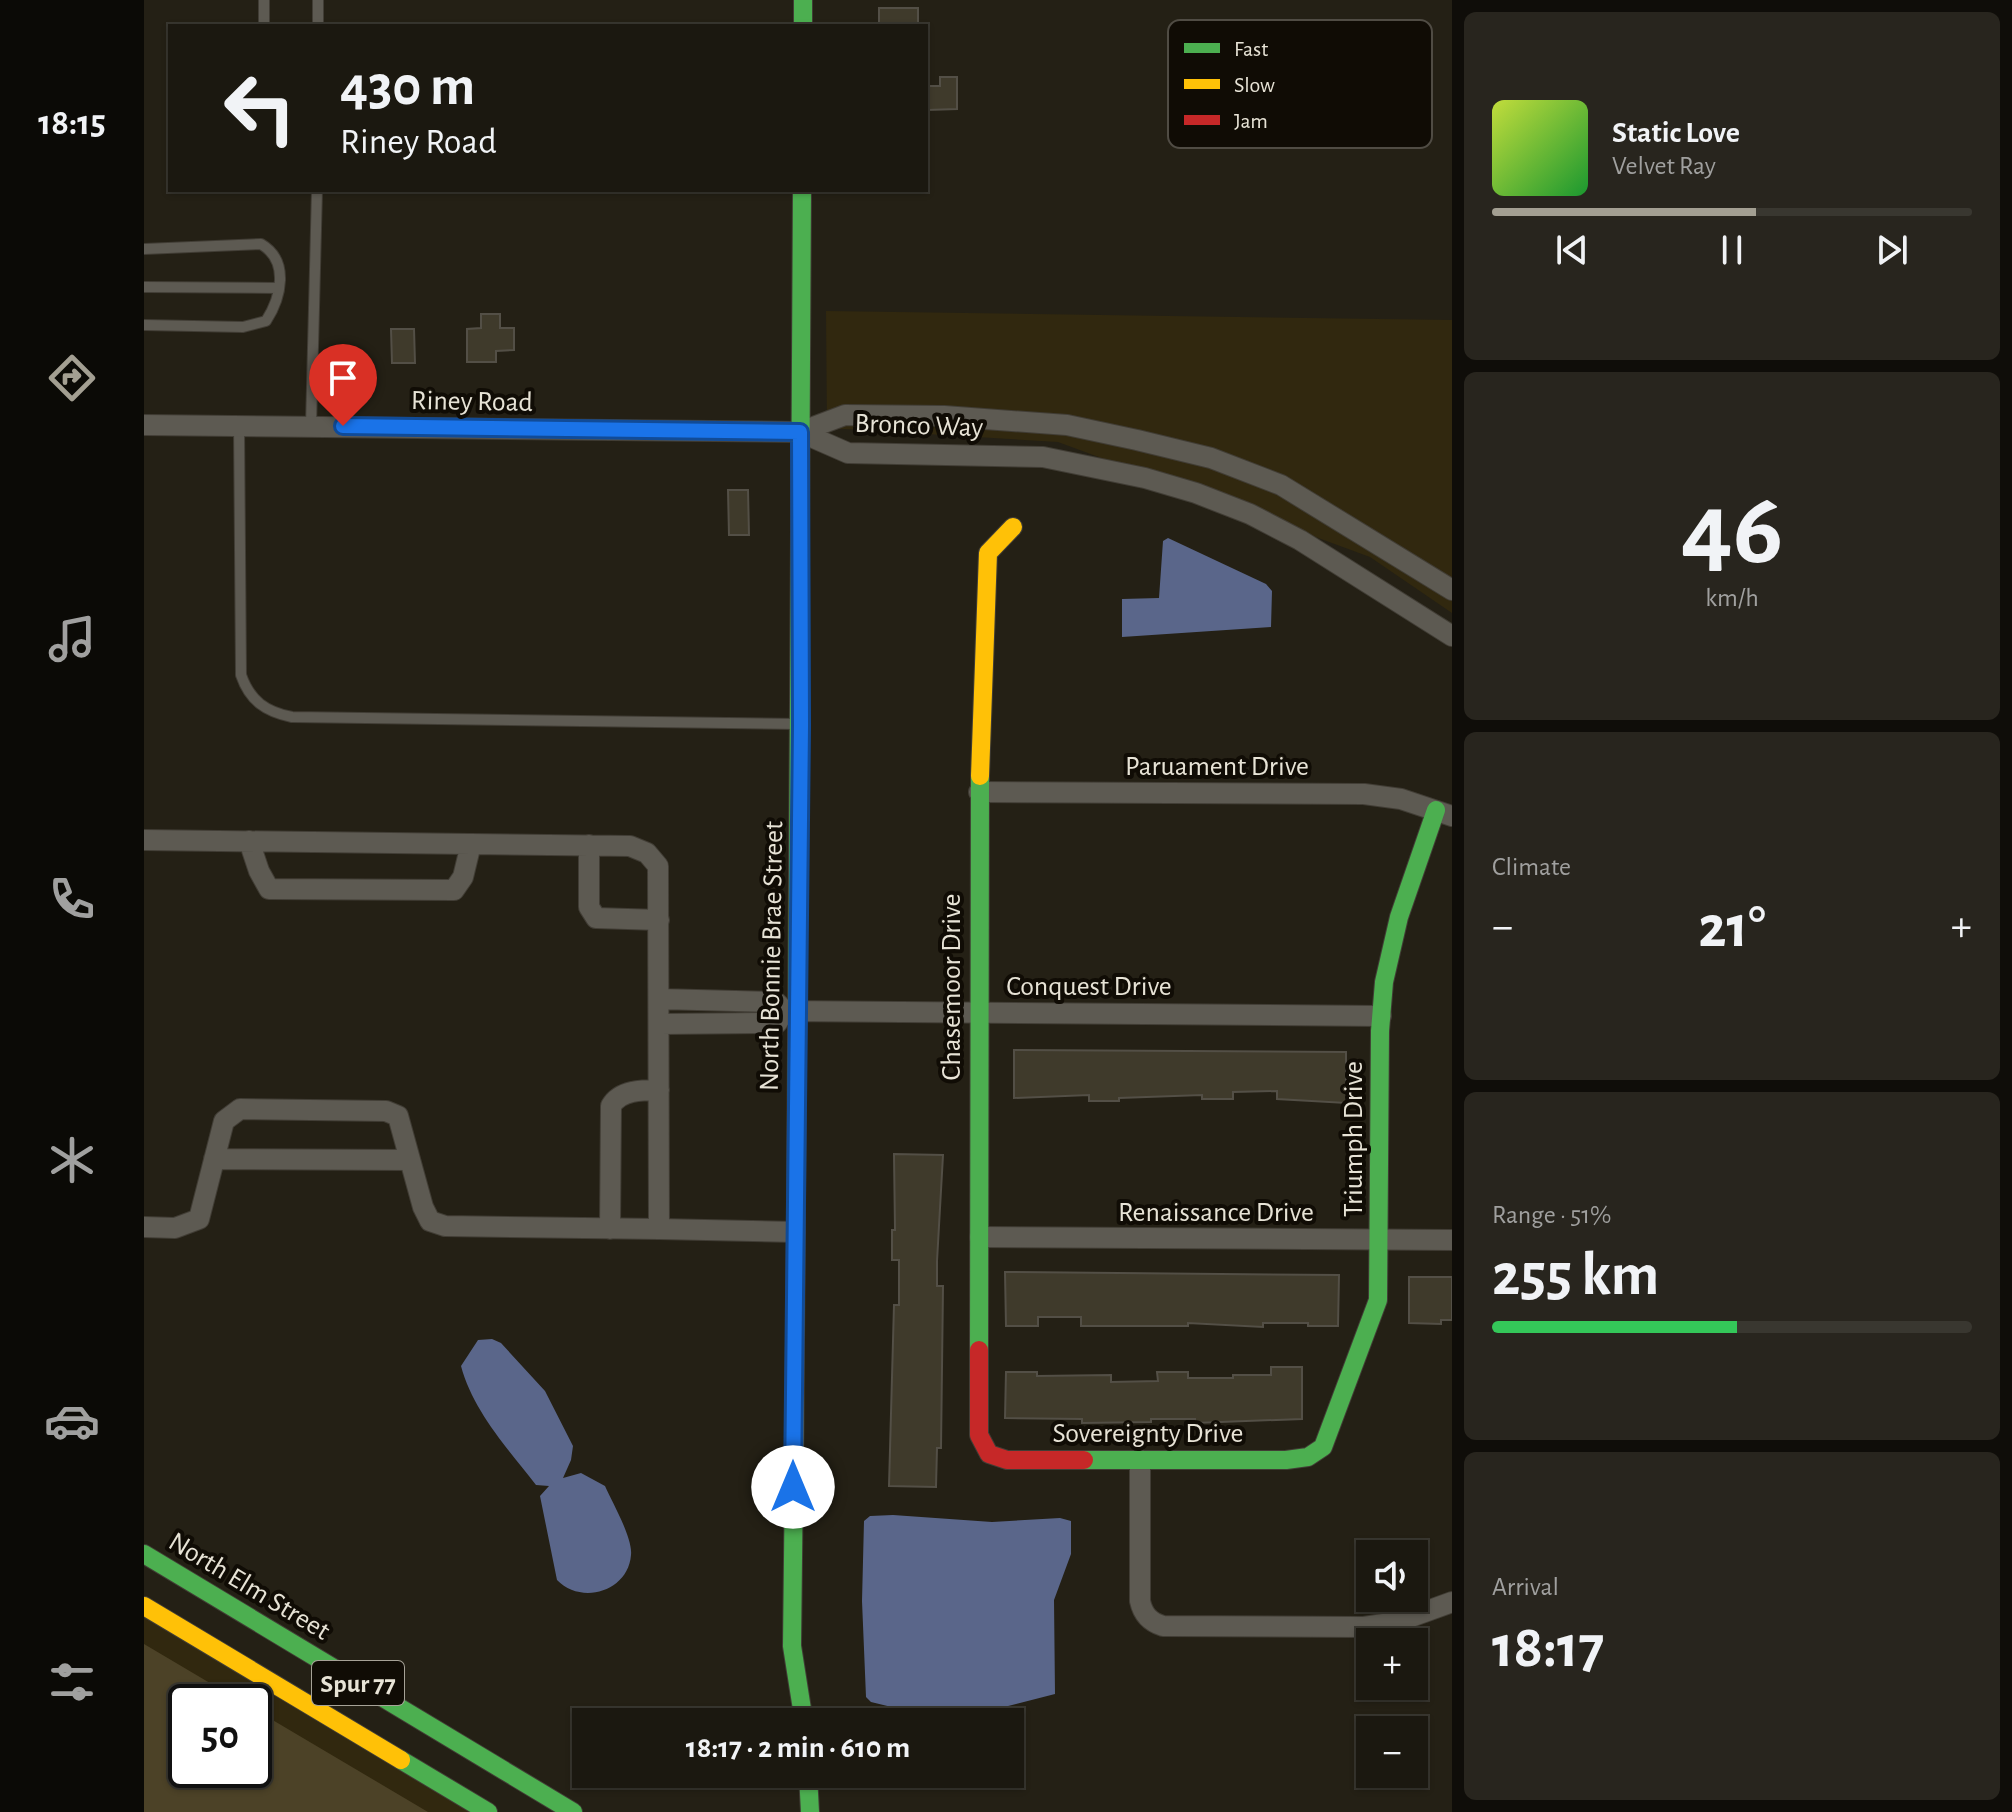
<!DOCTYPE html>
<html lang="en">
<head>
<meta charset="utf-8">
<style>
  body { margin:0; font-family:"Alegreya Sans",sans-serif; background:#28251e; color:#f1f3f6; height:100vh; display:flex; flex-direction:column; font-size:30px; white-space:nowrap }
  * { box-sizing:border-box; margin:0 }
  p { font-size:26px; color:#a0a09f }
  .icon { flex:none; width:44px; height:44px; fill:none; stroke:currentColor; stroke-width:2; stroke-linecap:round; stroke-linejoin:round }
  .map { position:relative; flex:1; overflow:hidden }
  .sheet { display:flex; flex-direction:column; gap:12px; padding:12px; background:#0f0d09; width:560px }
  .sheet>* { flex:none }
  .guide { position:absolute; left:24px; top:24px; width:760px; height:168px; border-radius:0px; box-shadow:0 2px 6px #0004,0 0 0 2px #393730; background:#1b1810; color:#f1f3f6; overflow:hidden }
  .fabs { position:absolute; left:1212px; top:1540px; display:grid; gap:16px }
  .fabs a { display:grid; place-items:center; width:72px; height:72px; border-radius:0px; background:#1b1810; box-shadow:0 2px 6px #0004,0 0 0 2px #393730; font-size:40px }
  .speed { position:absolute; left:24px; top:1684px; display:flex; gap:16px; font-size:40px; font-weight:700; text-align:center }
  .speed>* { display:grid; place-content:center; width:104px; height:104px; border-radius:50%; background:#1b1810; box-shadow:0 2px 6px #0004,0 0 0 2px #393730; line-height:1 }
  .speed .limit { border:4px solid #111; border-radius:12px; background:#fff; color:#111 }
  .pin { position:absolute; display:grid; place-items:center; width:68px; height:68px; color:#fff; margin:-82px -34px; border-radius:50% 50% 50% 0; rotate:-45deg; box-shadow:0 0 8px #0007 }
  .pin .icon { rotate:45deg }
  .me { position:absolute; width:88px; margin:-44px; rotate:0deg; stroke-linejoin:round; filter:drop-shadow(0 0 6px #0008) }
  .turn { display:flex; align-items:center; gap:28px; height:168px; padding:0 40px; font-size:36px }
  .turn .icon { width:104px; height:104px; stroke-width:2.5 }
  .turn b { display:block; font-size:56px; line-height:68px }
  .big { font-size:60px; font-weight:700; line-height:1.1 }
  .sheet .tile { flex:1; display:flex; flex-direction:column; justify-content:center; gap:12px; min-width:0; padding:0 28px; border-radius:12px; background:#28251e }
  .sheet .dial { align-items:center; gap:0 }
  .dial b { font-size:104px; line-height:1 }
  .song { display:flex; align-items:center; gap:24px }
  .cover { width:96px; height:96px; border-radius:12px; background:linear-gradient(135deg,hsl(70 70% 55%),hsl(130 70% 35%)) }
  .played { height:8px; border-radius:4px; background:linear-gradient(90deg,#a39f92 55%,#393730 55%) }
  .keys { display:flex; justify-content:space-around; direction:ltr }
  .heat { display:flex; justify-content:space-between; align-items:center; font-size:44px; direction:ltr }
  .charge { height:12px; border-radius:6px; background:linear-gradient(90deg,#34c759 51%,#393730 0) }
  .trip { position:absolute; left:428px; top:1708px; width:452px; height:80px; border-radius:0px; background:#1b1810; box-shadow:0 2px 6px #0004,0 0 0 2px #393730; font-weight:700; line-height:80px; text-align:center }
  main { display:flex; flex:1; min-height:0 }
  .tabs { display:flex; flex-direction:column; width:144px; justify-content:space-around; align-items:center; background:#0b0a06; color:#a0a09f }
  .tabs .icon { width:56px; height:56px }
  .tabs .on { color:#a39f92 }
  .tabs b { font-size:36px; color:#f1f3f6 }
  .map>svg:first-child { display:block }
  .built { fill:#31280f; fill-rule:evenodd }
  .green { fill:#4c4227 }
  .water { fill:#5a668a }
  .building { fill:#3f3a2b; stroke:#534f46; stroke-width:2 }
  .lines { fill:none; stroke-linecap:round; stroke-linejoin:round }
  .lane-casing { stroke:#413d35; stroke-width:12 }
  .street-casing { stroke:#413d35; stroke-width:22 }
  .fast-casing { stroke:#413d35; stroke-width:20 }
  .slow-casing { stroke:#413d35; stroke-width:20 }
  .jam-casing { stroke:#413d35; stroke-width:20 }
  .lane { stroke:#5d5a52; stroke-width:10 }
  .street { stroke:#5d5a52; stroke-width:20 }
  .fast { stroke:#4caf50; stroke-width:18 }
  .slow { stroke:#ffc107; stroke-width:18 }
  .jam { stroke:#c62828; stroke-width:18 }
  .route-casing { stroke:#114b97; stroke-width:20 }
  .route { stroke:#1a73e8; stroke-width:14 }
  .labels { text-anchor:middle; stroke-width:8; stroke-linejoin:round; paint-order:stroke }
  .shield { fill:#100c05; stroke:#a6a297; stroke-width:2 }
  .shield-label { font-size:26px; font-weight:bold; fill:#e7e3d6 }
  .street-label { font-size:28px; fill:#e7e3d6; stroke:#100c05 }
  .key { fill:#100c05; stroke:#504c44; stroke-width:2 }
  .key-label { font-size:22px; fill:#e7e3d6 }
</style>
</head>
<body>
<main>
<nav class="tabs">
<b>18:15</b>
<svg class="icon on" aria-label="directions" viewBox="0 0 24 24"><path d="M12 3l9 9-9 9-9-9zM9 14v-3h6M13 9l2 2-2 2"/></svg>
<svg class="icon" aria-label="music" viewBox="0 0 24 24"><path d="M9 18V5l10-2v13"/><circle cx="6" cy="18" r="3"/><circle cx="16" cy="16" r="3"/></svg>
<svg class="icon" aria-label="phone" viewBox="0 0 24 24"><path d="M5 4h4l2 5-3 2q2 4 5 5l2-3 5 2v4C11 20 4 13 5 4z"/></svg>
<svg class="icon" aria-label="climate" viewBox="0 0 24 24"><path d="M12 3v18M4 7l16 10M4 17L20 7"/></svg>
<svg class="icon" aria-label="car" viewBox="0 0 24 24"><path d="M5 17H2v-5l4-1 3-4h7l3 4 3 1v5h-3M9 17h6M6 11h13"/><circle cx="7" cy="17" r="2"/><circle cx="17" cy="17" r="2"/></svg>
<svg class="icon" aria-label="filters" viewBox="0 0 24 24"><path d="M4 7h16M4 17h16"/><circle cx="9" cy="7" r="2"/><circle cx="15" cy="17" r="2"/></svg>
</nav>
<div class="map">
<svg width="1308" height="1812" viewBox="0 0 1308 1812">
  <rect width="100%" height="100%" fill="#242015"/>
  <path class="built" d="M682,311L1308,320V613L1226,557L914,442L683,428Z
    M0,1617L331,1812H0ZM42,1702H110V1770H42Z"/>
  <path class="green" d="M0,1644L98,1702H42V1770H110V1709L284,1812H0Z"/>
  <path class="water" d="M1024,538L1122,584L1128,591L1127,627L978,637V599L1015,598L1019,541Z
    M348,1339L357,1343L401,1391L429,1446L427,1460L419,1478L437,1473L461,1486C468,1502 489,1538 487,1555C484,1592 437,1605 413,1580L396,1496L405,1486L392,1485C364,1449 329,1411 317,1366L334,1340Z
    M749,1515L848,1522L916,1518L927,1521V1554L910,1600L911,1694L805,1721L727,1702L722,1697L718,1601L720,1521L726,1516Z"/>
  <path class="building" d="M735,8H774V26H735Z
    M796,77H813V109L783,110L782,86H796Z
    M337,314H356V328H370V350L352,351V362H323V329L337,328Z
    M247,329H270L271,363H248Z
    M584,490H604L605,535H585Z
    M870,1050L1202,1052V1103L1133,1099V1091L1089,1092V1099H1058V1095L975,1098V1101H945V1095L870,1098Z
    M750,1154L799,1155L793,1261V1286H799L797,1448H793L792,1487L745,1486L750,1305H755V1260H748V1230H751Z
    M861,1272L1195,1275L1194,1326H1164V1323H1119V1327L1044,1323V1326H937V1317H894V1326H862Z
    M1265,1277H1308V1320H1297V1324L1265,1323Z
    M1127,1367H1158V1419L1051,1423V1419H1007V1422L938,1423V1419L861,1418L862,1372H893V1376L967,1375V1382L1014,1381L1013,1372H1044V1378H1089V1375H1127Z"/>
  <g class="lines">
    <defs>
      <path id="lane" d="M120,0V26
        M174,26V0
        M0,249L117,244C146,261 137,298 122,321L99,327L0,325
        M0,287L135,288
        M95,425L97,675C106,701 122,712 148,717L655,724
        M167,426L173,190"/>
      <path id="street" d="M0,425L656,432L701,415L800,416L923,425L993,440L1067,458L1137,485L1308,590
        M656,432L704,453L899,457L1001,478L1052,493L1106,514L1156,540L1308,636
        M835,792L1220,794L1257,799L1308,816
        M0,840L486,846L503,853L514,866L515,1229L301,1226L286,1221L279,1207L254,1116L242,1111L96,1109L80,1121L55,1219L31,1228L0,1227
        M105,841L115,871L125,889L310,890L319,877L327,844
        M445,845V907L452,918L515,920
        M515,999L632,1002L641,1011L1237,1016
        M516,1024L633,1023L641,1011
        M70,1159L266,1160
        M466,1229L467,1106C476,1090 498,1090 515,1090
        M515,1229L651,1232
        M836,1237L1308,1240
        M996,1460V1601C999,1615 1006,1622 1019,1626L1220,1627L1253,1622L1308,1602"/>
      <path id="fast" d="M659,0V26
        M652,1213L658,190
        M835,1350L836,776
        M940,1460H1142L1164,1457L1179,1447L1234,1300L1236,1031L1240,982L1255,917L1292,810
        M650,1471L648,1646L660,1722
        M0,1554L429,1812
        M257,1760L344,1812
        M664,1774L666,1812"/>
      <path id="slow" d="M836,776L844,553L869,527
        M650,1471L652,1213
        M0,1606L257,1760"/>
      <path id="jam" d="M835,1350V1435L845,1454L863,1460H940"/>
    </defs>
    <use href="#lane" class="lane-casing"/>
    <use href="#street" class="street-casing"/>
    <use href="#fast" class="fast-casing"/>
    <use href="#slow" class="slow-casing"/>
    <use href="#jam" class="jam-casing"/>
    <use href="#lane" class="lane"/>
    <use href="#street" class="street"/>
    <use href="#fast" class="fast"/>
    <use href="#slow" class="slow"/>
    <use href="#jam" class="jam"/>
  </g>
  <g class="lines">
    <defs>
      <path id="route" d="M199,426L656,432L657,725L649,1487"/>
    </defs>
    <use href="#route" class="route-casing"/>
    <use href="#route" class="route"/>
  </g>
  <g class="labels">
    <rect class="shield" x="168" y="1661" width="92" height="44" rx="6"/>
    <g class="shield-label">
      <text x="214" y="1692">Spur 77</text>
    </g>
    <g class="street-label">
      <text transform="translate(328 400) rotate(1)" y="10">Riney Road</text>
      <text transform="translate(775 424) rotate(2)" y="10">Bronco Way</text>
      <text x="1073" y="775">Paruament Drive</text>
      <text transform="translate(626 956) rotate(-89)" y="10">North Bonnie Brae Street</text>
      <text x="945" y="995">Conquest Drive</text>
      <text transform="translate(806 987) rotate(-90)" y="10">Chasemoor Drive</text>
      <text transform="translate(1208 1139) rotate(-90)" y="10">Triumph Drive</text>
      <text x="1072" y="1221">Renaissance Drive</text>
      <text x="1004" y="1442">Sovereignty Drive</text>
      <text transform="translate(106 1585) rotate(31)" y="10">North Elm Street</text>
    </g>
  </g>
  <rect x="1024" y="20" width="264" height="128" rx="12" class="key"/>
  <rect x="1040" y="43" width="36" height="10" fill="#4caf50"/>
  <rect x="1040" y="79" width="36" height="10" fill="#ffc107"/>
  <rect x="1040" y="115" width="36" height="10" fill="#c62828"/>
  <g class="key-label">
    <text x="1090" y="56">Fast</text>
    <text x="1090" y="92">Slow</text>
    <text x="1090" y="128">Jam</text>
  </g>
</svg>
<div class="fabs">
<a><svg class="icon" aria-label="sound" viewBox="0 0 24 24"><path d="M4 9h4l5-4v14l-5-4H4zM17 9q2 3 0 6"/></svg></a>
<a>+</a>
<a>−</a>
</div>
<div class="speed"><div class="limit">50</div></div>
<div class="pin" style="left:199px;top:426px;background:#d93025"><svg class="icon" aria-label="arrive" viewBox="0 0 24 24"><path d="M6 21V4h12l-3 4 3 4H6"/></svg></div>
<svg class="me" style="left:649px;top:1487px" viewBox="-20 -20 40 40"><circle r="19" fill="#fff"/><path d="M0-13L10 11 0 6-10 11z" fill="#1a73e8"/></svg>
<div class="trip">18:17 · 2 min · 610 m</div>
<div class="guide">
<div class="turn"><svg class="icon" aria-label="left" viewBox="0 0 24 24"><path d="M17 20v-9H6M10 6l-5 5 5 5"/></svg><div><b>430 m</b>Riney Road</div></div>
</div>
</div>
<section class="sheet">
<div class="tile">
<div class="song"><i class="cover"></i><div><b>Static Love</b><p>Velvet Ray</p></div></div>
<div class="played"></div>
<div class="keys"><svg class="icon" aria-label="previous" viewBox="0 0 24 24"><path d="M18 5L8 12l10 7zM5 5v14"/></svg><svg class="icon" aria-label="pause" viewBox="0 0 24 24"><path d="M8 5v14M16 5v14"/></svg><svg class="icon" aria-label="next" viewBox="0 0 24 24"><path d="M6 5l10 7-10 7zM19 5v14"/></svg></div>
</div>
<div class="tile dial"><b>46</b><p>km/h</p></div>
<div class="tile"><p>Climate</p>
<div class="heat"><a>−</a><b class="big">21°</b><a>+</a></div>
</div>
<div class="tile"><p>Range · 51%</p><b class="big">255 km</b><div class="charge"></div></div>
<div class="tile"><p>Arrival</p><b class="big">18:17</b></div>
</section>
</main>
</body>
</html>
